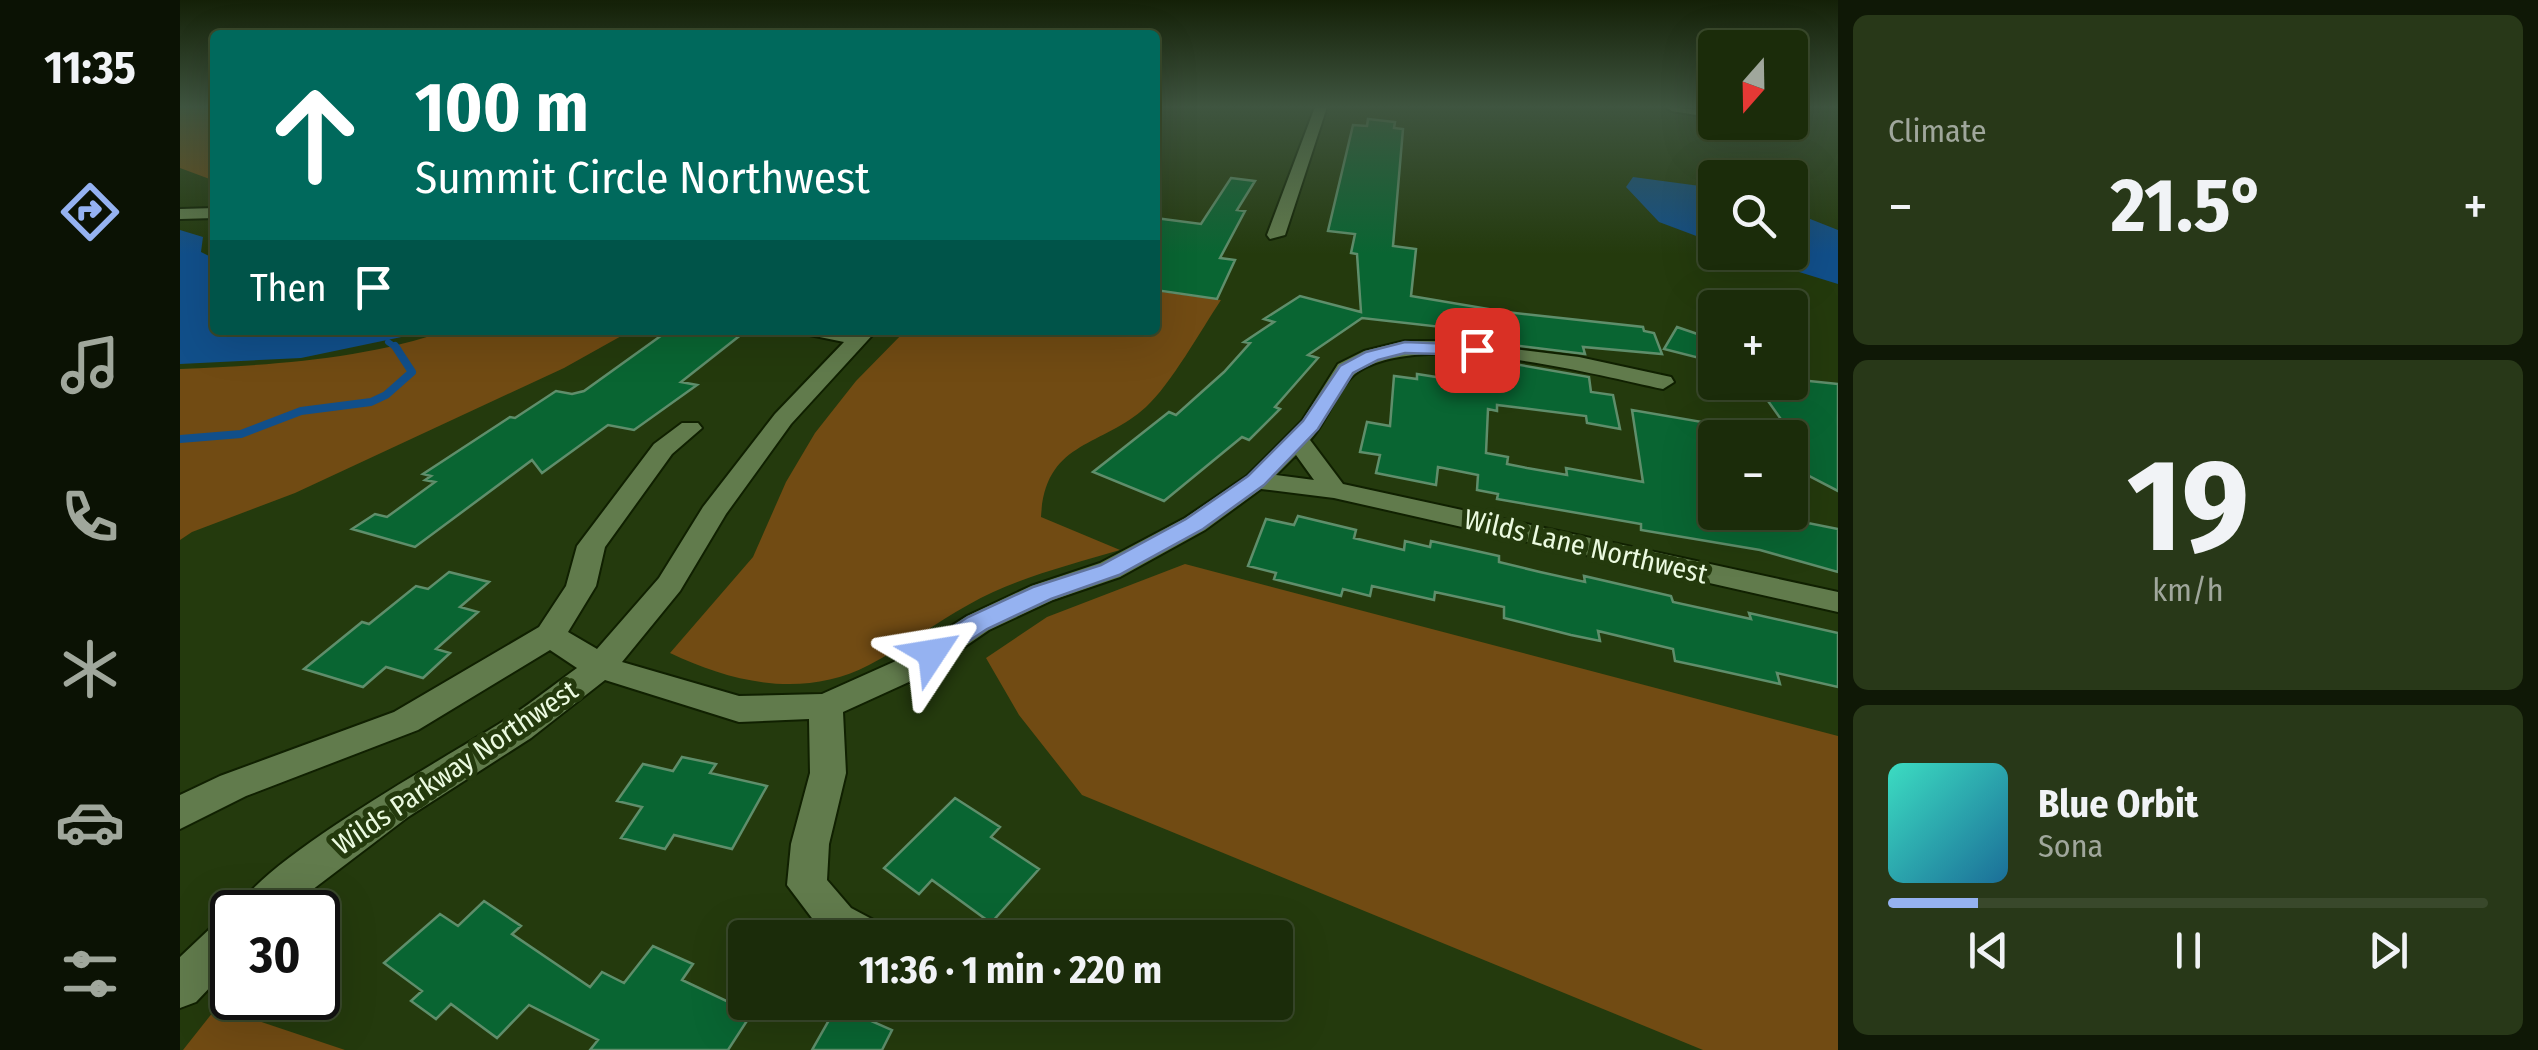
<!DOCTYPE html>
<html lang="en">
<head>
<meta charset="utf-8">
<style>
  body { margin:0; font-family:"Fira Sans Condensed",sans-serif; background:#283818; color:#f1f3f6; height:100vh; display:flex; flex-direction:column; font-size:38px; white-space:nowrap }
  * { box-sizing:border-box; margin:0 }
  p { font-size:32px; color:#a0a79c }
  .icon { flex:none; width:55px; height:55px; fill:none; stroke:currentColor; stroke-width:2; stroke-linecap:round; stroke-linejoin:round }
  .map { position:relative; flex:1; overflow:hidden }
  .side { display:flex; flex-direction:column; gap:15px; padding:15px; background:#0f1806; width:700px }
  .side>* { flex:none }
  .hud { position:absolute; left:30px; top:30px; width:950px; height:305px; border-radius:10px; box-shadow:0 10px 40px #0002,0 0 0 2px #39482b; background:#00695c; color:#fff; overflow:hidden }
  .needle { width:65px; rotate:200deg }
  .tools { position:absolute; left:1518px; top:30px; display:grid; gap:20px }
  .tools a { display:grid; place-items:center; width:110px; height:110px; border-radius:10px; background:#1b2c0a; box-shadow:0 10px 40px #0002,0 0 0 2px #39482b; font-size:50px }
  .speed { position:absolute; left:30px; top:890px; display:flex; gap:20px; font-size:50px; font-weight:700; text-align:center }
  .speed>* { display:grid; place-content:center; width:130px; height:130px; border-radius:50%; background:#1b2c0a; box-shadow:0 10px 40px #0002,0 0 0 2px #39482b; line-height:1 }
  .speed .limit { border:5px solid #111; border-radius:15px; background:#fff; color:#111 }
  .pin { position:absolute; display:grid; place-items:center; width:85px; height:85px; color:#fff; margin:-42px; border-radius:20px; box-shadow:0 5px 15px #0006 }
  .me { position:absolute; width:110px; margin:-55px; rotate:57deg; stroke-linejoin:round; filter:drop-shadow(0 0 8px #0008) }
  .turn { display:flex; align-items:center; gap:35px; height:210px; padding:0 40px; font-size:45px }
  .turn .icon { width:130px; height:130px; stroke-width:2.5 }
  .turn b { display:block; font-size:70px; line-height:85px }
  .then { display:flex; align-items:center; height:95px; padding:0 40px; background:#0003; gap:20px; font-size:38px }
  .big { font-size:75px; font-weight:700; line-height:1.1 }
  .side .card { flex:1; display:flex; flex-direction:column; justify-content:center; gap:15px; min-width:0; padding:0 35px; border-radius:15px; background:#283818 }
  .side .dial { align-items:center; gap:0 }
  .dial b { font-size:130px; line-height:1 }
  .song { display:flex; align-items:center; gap:30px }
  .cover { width:120px; height:120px; border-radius:15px; background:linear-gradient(135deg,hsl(170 70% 55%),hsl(200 70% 35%)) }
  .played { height:10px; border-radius:5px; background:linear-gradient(90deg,#95b2f1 15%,#39482b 15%) }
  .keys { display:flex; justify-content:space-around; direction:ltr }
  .heat { display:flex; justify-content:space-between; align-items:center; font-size:55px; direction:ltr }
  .trip { position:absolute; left:548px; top:920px; width:565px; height:100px; border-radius:10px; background:#1b2c0a; box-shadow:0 10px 40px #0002,0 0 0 2px #39482b; font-weight:700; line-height:100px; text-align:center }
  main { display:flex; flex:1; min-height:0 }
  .dock { display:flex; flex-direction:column; width:180px; justify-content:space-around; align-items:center; background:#0b1204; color:#a0a79c }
  .dock .icon { width:70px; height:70px }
  .dock .selected { color:#95b2f1 }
  .dock b { font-size:45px; color:#f1f3f6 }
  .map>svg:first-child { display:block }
  .green { fill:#714b13 }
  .water { fill:#114f8a }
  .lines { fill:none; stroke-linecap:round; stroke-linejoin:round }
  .stream-far1 { stroke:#114f8a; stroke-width:6 }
  .stream { stroke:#114f8a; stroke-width:8 }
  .building { fill:#096532; stroke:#5f8e6b; stroke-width:2.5 }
  .street-casing { stroke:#102001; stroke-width:4 }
  .street { fill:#617b4c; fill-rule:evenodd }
  .route { fill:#95b2f1; stroke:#61749d; stroke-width:2.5 }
  .labels { text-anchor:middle; stroke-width:10; stroke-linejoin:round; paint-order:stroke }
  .street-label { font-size:28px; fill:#ebfae0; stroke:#243a0d }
</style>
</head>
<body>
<main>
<nav class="dock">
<b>11:35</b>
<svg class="icon selected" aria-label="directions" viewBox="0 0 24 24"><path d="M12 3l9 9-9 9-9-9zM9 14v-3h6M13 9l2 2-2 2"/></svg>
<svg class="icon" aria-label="music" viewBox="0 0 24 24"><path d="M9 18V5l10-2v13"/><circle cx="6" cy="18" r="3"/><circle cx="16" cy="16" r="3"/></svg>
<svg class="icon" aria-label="phone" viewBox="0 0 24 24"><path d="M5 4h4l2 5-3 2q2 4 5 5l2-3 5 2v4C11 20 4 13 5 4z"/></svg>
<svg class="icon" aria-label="climate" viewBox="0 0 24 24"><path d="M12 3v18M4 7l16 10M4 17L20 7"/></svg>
<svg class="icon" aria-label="car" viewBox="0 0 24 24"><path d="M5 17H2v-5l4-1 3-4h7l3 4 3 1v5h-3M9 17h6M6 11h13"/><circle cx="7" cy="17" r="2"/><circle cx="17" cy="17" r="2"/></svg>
<svg class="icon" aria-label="filters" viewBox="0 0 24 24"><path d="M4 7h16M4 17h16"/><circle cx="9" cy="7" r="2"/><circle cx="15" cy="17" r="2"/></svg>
</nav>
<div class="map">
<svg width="1658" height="1050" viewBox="0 0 1658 1050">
  <rect width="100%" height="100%" fill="#243a0d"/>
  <path class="green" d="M0,107H35V181L0,168Z
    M975,291L1041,300C1021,330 991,384 966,407C921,448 865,440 861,517L940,550C889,565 836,578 788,605C755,623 724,647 689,665C624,699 553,683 490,653L573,557L606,482L635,433L676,381L726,330H975Z
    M269,330H452L384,368L115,493L12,532L0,540V369C91,365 182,360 269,330Z
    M1005,564L1658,736V1050H1523L902,795L839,715L806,658L867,617Z
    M37,1007L165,1050H3Z"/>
  <path class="water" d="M1453,177L1535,188V243L1479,222L1446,187Z
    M1610,211L1658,230V284L1558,253L1610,252Z
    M0,230L23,237L21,252L35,259V330H255L121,358L0,364Z"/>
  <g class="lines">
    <path class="stream-far1" d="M208,342L218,349"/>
    <path class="stream" d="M0,439L61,434L121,411L191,402L206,395L232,372L215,346"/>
  </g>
  <path class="building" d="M1188,119L1215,122L1214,128L1223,129L1213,246L1236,249L1231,296L1326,312L1463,327L1464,331L1474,333L1482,354L1403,347L1405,354L1324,344V334L1182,318L1128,355L1138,358L1095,407L1100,409L1069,440L1062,437L984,501L913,472L989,412L996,415L1044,372L1070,343L1064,342L1094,322L1084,319L1120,296L1181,312L1177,254L1171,253L1175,234L1148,231L1173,125L1187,126Z
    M1051,178L1075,181L1057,210L1065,211L1040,258L1055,260L1037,299L975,290V218L1021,224Z
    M1497,327L1535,340V362L1484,349Z
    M489,330H567L501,382L517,385L454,430L428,425L362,473L352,460L235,547L172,529L195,514L207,517L255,482L245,480L251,476L243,474L330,417L335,418L376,391L392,394L404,391Z
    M1323,362L1409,377L1411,392L1433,395L1440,429L1407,423L1406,416L1317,405V411L1308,409L1306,453L1328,457L1327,464L1347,468L1387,475L1386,468L1463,482L1452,410L1528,423L1535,448V512H1573L1658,529V572L1580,550L1461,530V524L1317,499L1318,494L1297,490L1298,475L1258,467L1256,485L1196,473L1200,455L1180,452L1187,422L1210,426L1214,376L1237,379V374L1269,379L1270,373L1323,383Z
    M1610,379L1658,384V491L1610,466V432L1576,384L1613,388Z
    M1118,516L1176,530L1174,538L1224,550L1225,541L1250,547L1251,541L1319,556V562L1360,572L1405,582L1404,576L1491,596L1493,602L1571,619L1569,613L1658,633V687L1597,673L1600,684L1528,668L1495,661L1493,649L1418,631L1420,641L1391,635L1324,618V607L1255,592L1254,600L1192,586L1190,596L1163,589L1161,596L1094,579L1096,573L1068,566L1086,519L1114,525Z
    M269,572L309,582L280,607L298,612L256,649L270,653L243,678L206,667L183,687L124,669L182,622L189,624L236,586L248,589Z
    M502,757L536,764L530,773L587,786L552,849L494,835L485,849L441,838L462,807L437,801L463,764L493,771Z
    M775,798L820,827L811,837L859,869L811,923L752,880L739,894L704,868Z
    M304,901L341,926L332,934L410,987L422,972L444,983L473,946L513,964L502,980L572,1013L548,1050H410L418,1040L349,1005L317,1038L271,1004L256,1019L231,1001L242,991L204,963L260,914L278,926Z
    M657,1006L712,1030L702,1050H632Z"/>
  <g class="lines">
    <defs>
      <path id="street" d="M1135,107H1147L1105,235L1090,239L1087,235Z
        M1486,107L1531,111L1535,118L1492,111Z
        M35,208V218L0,219V209Z
        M622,330H697L611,424L546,514L500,591L442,662L559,696L642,694L718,660L787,616L851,586L920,563L1005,518L1067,476L1122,421L1158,364L1184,351L1225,341H1267L1399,357L1491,377L1494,382L1483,389C1408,373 1245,330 1179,371C1158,384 1148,421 1130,440L1163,484L1658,592V612L1154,498L1081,489L1025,530L940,577L873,600L809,630L742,676L663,712L666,773L649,844L647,880L671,908L701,924L707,938H647L607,885L611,844L630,773L629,719L559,722L425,680L351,738L228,817L103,912H56C75,863 269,756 322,722C348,706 372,686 397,668L370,650L238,730L66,796L0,829V795L40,776L214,712L359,627L386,586L397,546L474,444L502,423H518L522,428L492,454L425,547L416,586L388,632L417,649L479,578L523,507L595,414L664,342L625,334ZM1116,455L1134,480L1096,475Z
        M52,917V964L16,1002L0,1008V957L37,922Z"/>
    </defs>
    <use href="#street" class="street-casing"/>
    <use href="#street" class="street"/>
  </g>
  <linearGradient id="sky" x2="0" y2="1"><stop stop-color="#142007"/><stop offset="0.42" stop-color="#3f5540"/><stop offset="1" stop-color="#3f5540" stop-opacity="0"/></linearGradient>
  <rect width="1658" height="254" fill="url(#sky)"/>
  <path class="route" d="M1225,342L1297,345L1306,350L1297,355L1225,353L1198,360L1173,373L1138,429L1084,485L1023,529L939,575L871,599L807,629L762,659H743L739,653L743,646L788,617L853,587L921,565L1006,519L1068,476L1123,421L1160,366L1186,352Z"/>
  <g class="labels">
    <g class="street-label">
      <text transform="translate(1406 546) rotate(13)" y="10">Wilds Lane Northwest</text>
      <text transform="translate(275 767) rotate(-34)" y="10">Wilds Parkway Northwest</text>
    </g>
  </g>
</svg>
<div class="tools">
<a><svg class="needle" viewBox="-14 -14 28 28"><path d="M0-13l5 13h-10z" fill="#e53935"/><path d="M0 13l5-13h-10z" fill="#a0a79c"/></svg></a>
<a><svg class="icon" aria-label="search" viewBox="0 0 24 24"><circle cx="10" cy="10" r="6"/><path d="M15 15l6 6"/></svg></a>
<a>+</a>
<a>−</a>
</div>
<div class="speed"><div class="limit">30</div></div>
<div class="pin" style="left:1297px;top:350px;background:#d93025"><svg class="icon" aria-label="arrive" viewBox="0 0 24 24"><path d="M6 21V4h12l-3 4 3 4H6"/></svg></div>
<svg class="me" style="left:752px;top:653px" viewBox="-20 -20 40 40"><path d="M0-17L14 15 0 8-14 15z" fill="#95b2f1" stroke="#fff" stroke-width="4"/></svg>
<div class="trip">11:36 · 1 min · 220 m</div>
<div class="hud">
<div class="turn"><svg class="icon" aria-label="ahead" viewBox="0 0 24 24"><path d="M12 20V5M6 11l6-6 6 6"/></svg><div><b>100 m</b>Summit Circle Northwest</div></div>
<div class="then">Then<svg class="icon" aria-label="arrive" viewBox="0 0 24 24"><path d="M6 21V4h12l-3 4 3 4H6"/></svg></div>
</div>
</div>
<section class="side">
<div class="card"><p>Climate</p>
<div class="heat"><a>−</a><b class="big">21.5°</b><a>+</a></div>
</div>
<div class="card dial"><b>19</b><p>km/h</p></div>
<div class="card">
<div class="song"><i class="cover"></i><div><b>Blue Orbit</b><p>Sona</p></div></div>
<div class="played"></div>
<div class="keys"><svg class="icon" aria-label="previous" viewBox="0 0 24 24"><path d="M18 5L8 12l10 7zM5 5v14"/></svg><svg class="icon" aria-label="pause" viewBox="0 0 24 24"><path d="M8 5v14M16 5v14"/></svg><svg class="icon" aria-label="next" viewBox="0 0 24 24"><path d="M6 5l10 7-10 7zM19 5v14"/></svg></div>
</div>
</section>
</main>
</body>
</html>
